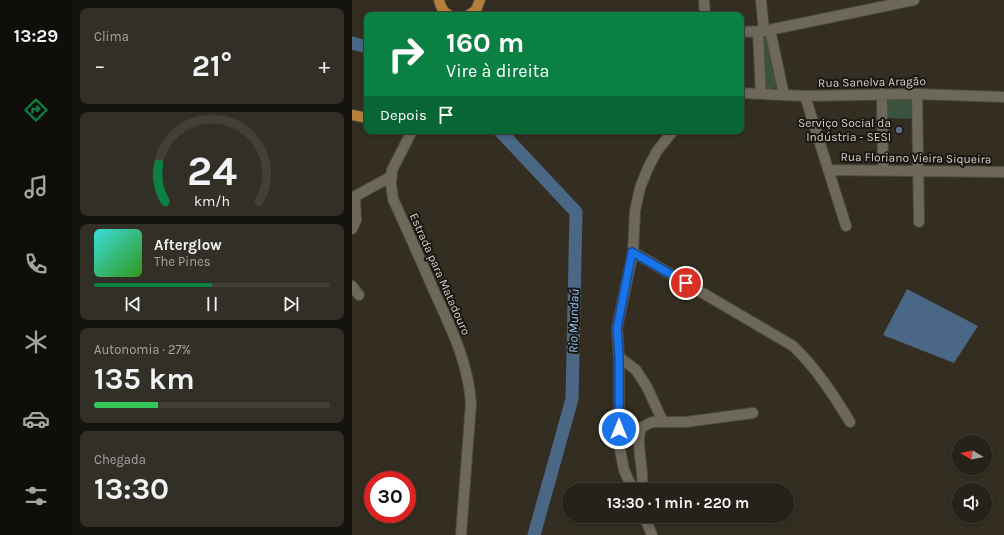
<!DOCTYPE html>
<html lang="pt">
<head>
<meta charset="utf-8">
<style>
  body { margin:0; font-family:Karla,sans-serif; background:#322f26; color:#f1f3f6; height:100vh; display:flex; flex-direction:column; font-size:15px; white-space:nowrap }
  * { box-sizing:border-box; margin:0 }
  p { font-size:13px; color:#a4a4a2 }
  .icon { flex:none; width:22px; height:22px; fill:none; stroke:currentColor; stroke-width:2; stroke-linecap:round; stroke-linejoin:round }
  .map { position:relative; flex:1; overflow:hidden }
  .drawer { display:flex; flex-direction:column; gap:8px; padding:8px; background:#15130e; width:280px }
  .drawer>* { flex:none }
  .top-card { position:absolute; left:12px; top:12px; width:380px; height:122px; border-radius:8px; box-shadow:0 2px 6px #0003,0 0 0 1px #423f38; background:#0b8043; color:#fff; overflow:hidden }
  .needle { width:26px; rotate:280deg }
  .fabs { position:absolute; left:600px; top:435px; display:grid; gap:8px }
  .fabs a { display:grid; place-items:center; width:40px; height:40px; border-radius:50%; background:#262219; box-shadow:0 2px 6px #0003,0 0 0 1px #423f38; font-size:20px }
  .speed { position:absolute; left:12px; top:471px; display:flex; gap:8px; font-size:20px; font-weight:700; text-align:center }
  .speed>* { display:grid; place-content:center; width:52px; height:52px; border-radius:50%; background:#262219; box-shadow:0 2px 6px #0003,0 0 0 1px #423f38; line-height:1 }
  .speed .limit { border:6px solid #d22; background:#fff; color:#111 }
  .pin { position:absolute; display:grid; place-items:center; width:34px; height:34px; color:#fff; margin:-17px; border:2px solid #fff; border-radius:50%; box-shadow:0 1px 4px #0007 }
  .me { position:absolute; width:44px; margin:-22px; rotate:0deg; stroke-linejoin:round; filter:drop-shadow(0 0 3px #0008) }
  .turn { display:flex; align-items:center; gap:14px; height:84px; padding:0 16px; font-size:18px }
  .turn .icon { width:52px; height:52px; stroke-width:2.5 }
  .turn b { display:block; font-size:28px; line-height:34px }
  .then { display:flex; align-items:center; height:38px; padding:0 16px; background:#0003; gap:8px; font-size:15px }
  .big { font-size:30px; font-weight:700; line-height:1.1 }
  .drawer .tile { flex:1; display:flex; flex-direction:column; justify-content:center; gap:6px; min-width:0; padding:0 14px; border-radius:8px; background:#322f26 }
  .drawer .dial { align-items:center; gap:0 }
  .dial svg { height:104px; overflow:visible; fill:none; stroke:#423f38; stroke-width:7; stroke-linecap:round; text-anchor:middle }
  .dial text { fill:#f1f3f6; stroke:none }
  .song { display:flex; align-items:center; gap:12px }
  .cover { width:48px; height:48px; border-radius:6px; background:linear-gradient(135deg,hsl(180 70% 55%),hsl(110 70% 35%)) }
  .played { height:4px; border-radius:2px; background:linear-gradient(90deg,#0b8043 50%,#423f38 50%) }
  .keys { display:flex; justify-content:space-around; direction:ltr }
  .heat { display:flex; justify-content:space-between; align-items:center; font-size:22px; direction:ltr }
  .charge { height:6px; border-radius:3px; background:linear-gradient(90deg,#34c759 27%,#423f38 0) }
  .trip { position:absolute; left:210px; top:483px; width:232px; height:40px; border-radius:20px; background:#262219; box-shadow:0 2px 6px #0003,0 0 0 1px #423f38; font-weight:700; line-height:40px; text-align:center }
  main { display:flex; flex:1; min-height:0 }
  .dock { display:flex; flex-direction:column; width:72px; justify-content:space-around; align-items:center; background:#0f0e0a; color:#a4a4a2 }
  .dock .icon { width:28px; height:28px }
  .dock .active { color:#0b8043 }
  .dock b { font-size:18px; color:#f1f3f6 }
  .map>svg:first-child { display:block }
  .green { fill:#3b523e }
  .water { fill:#4a6785 }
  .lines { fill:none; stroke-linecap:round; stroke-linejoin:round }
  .river { stroke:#4a6785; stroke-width:13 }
  .minor-casing { stroke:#4f4a3f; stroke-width:12 }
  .major-casing { stroke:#4f4a3f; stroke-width:12 }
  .minor { stroke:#6d6859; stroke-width:10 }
  .major { stroke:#b67f3b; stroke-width:10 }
  .route-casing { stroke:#114b97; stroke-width:10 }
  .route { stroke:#1a73e8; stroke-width:7 }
  .service-dot { fill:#5c6f8a; stroke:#191611; stroke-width:1.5 }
  .labels { text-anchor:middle; stroke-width:4; stroke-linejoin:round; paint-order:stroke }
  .street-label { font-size:12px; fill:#d4d1c9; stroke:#191611 }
  .poi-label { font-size:12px; fill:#d4d1c9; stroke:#191611; text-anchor:end }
  .water-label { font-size:13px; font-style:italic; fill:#93c5f7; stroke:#191611 }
</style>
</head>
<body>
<main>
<nav class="dock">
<b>13:29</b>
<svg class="icon active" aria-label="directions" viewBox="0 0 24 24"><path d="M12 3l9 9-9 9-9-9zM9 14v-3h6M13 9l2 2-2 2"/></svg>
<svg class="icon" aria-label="music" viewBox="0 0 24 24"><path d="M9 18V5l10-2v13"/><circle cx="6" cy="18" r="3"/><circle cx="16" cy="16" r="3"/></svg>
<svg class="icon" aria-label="phone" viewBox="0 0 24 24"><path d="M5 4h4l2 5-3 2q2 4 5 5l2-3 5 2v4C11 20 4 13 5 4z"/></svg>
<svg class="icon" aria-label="climate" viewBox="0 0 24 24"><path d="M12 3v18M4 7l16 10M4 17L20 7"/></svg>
<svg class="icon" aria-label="car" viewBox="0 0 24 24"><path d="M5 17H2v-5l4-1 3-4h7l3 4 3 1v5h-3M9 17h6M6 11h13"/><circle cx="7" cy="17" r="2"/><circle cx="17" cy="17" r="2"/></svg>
<svg class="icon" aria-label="filters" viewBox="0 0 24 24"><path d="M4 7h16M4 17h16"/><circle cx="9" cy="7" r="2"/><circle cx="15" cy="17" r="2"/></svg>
</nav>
<section class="drawer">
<div class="tile"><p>Clima</p>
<div class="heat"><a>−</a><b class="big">21°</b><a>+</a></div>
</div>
<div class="tile dial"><svg viewBox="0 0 100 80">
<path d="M14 69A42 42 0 1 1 86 69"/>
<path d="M14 69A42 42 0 0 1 9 40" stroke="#0b8043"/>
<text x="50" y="56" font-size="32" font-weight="700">24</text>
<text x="50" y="72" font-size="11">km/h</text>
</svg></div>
<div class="tile">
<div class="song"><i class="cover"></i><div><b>Afterglow</b><p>The Pines</p></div></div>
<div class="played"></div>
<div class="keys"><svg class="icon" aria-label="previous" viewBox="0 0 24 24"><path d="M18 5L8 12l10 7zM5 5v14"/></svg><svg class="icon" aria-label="pause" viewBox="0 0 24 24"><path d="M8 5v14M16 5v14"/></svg><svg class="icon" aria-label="next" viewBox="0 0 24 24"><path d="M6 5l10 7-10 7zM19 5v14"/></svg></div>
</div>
<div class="tile"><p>Autonomia · 27%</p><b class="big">135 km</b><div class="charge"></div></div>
<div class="tile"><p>Chegada</p><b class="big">13:30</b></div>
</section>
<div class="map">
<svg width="652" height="535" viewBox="0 0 652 535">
  <rect width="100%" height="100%" fill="#332e21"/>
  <path class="green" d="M414,37L426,82L424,87L417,90L412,87L410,38Z
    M536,99H561V119L535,118Z"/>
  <path class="water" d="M555,289L626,326L602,363L531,335Z"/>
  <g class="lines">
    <path class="river" d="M0,43L15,47
      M148,131L224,212L220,399L182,535"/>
    <defs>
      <path id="minor" d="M352,0L353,15
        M409,0L412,31
        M418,30L432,95
        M389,32L412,31L562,0
        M406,32L409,94
        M389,93L453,96L565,94L652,97
        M530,94L531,170
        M565,94L567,222
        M453,96L494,226
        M60,131L40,170L39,183L41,199C55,230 69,260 82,291C99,328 116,362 119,403L109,535
        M477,170L652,172
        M0,198L40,176
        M0,229L4,220L3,196
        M281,252L441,346C464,368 481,394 498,422
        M0,286L7,295
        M267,357L284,370L295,387L311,422
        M281,490L272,470L267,444V357L265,328L281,252L283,211L288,188L296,168L305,151L321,131
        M290,490C293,472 282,440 290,427L300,422H334L401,413
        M292,516L300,535"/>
      <path id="major" d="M87,0C88,6 92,13 97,15
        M117,15L124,10L128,0
        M0,115L15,118"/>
    </defs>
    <use href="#minor" class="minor-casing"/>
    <use href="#major" class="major-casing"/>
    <use href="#minor" class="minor"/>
    <use href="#major" class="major"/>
  </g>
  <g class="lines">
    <defs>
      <path id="route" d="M267,429V357L265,328L280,252L334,283"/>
    </defs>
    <use href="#route" class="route-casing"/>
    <use href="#route" class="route"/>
  </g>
  <circle class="service-dot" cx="547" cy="130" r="4"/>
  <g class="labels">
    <g class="street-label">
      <text transform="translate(520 82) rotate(-1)" y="4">Rua Sanelva Aragão</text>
      <text transform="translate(564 158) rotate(1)" y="4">Rua Floriano Vieira Siqueira</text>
      <text transform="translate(88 274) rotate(66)" y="4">Estrada para Matadouro</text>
    </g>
    <g class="poi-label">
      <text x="539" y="127">Serviço Social da<tspan x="539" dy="14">Indústria - SESI</tspan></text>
    </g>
    <g class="water-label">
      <text transform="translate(221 321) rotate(-89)" y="5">Rio Mundaú</text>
    </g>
  </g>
</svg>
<div class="fabs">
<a><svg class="needle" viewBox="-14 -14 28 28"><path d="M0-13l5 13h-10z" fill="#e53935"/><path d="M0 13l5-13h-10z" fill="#a4a4a2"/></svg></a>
<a><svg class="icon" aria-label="sound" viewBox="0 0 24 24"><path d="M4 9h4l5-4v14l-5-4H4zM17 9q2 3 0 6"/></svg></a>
</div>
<div class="speed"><div class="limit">30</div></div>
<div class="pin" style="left:334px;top:283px;background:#d93025"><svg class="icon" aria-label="arrive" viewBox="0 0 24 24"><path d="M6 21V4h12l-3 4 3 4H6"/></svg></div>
<svg class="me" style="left:267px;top:429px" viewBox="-20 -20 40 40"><circle r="17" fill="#1a73e8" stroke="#fff" stroke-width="3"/><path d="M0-11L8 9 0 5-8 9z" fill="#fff"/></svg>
<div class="trip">13:30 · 1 min · 220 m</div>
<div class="top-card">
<div class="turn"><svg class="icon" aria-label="right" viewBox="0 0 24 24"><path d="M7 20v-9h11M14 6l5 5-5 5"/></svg><div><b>160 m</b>Vire à direita</div></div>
<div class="then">Depois<svg class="icon" aria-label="arrive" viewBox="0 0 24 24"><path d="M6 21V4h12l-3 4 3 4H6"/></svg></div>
</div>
</div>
</main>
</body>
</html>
